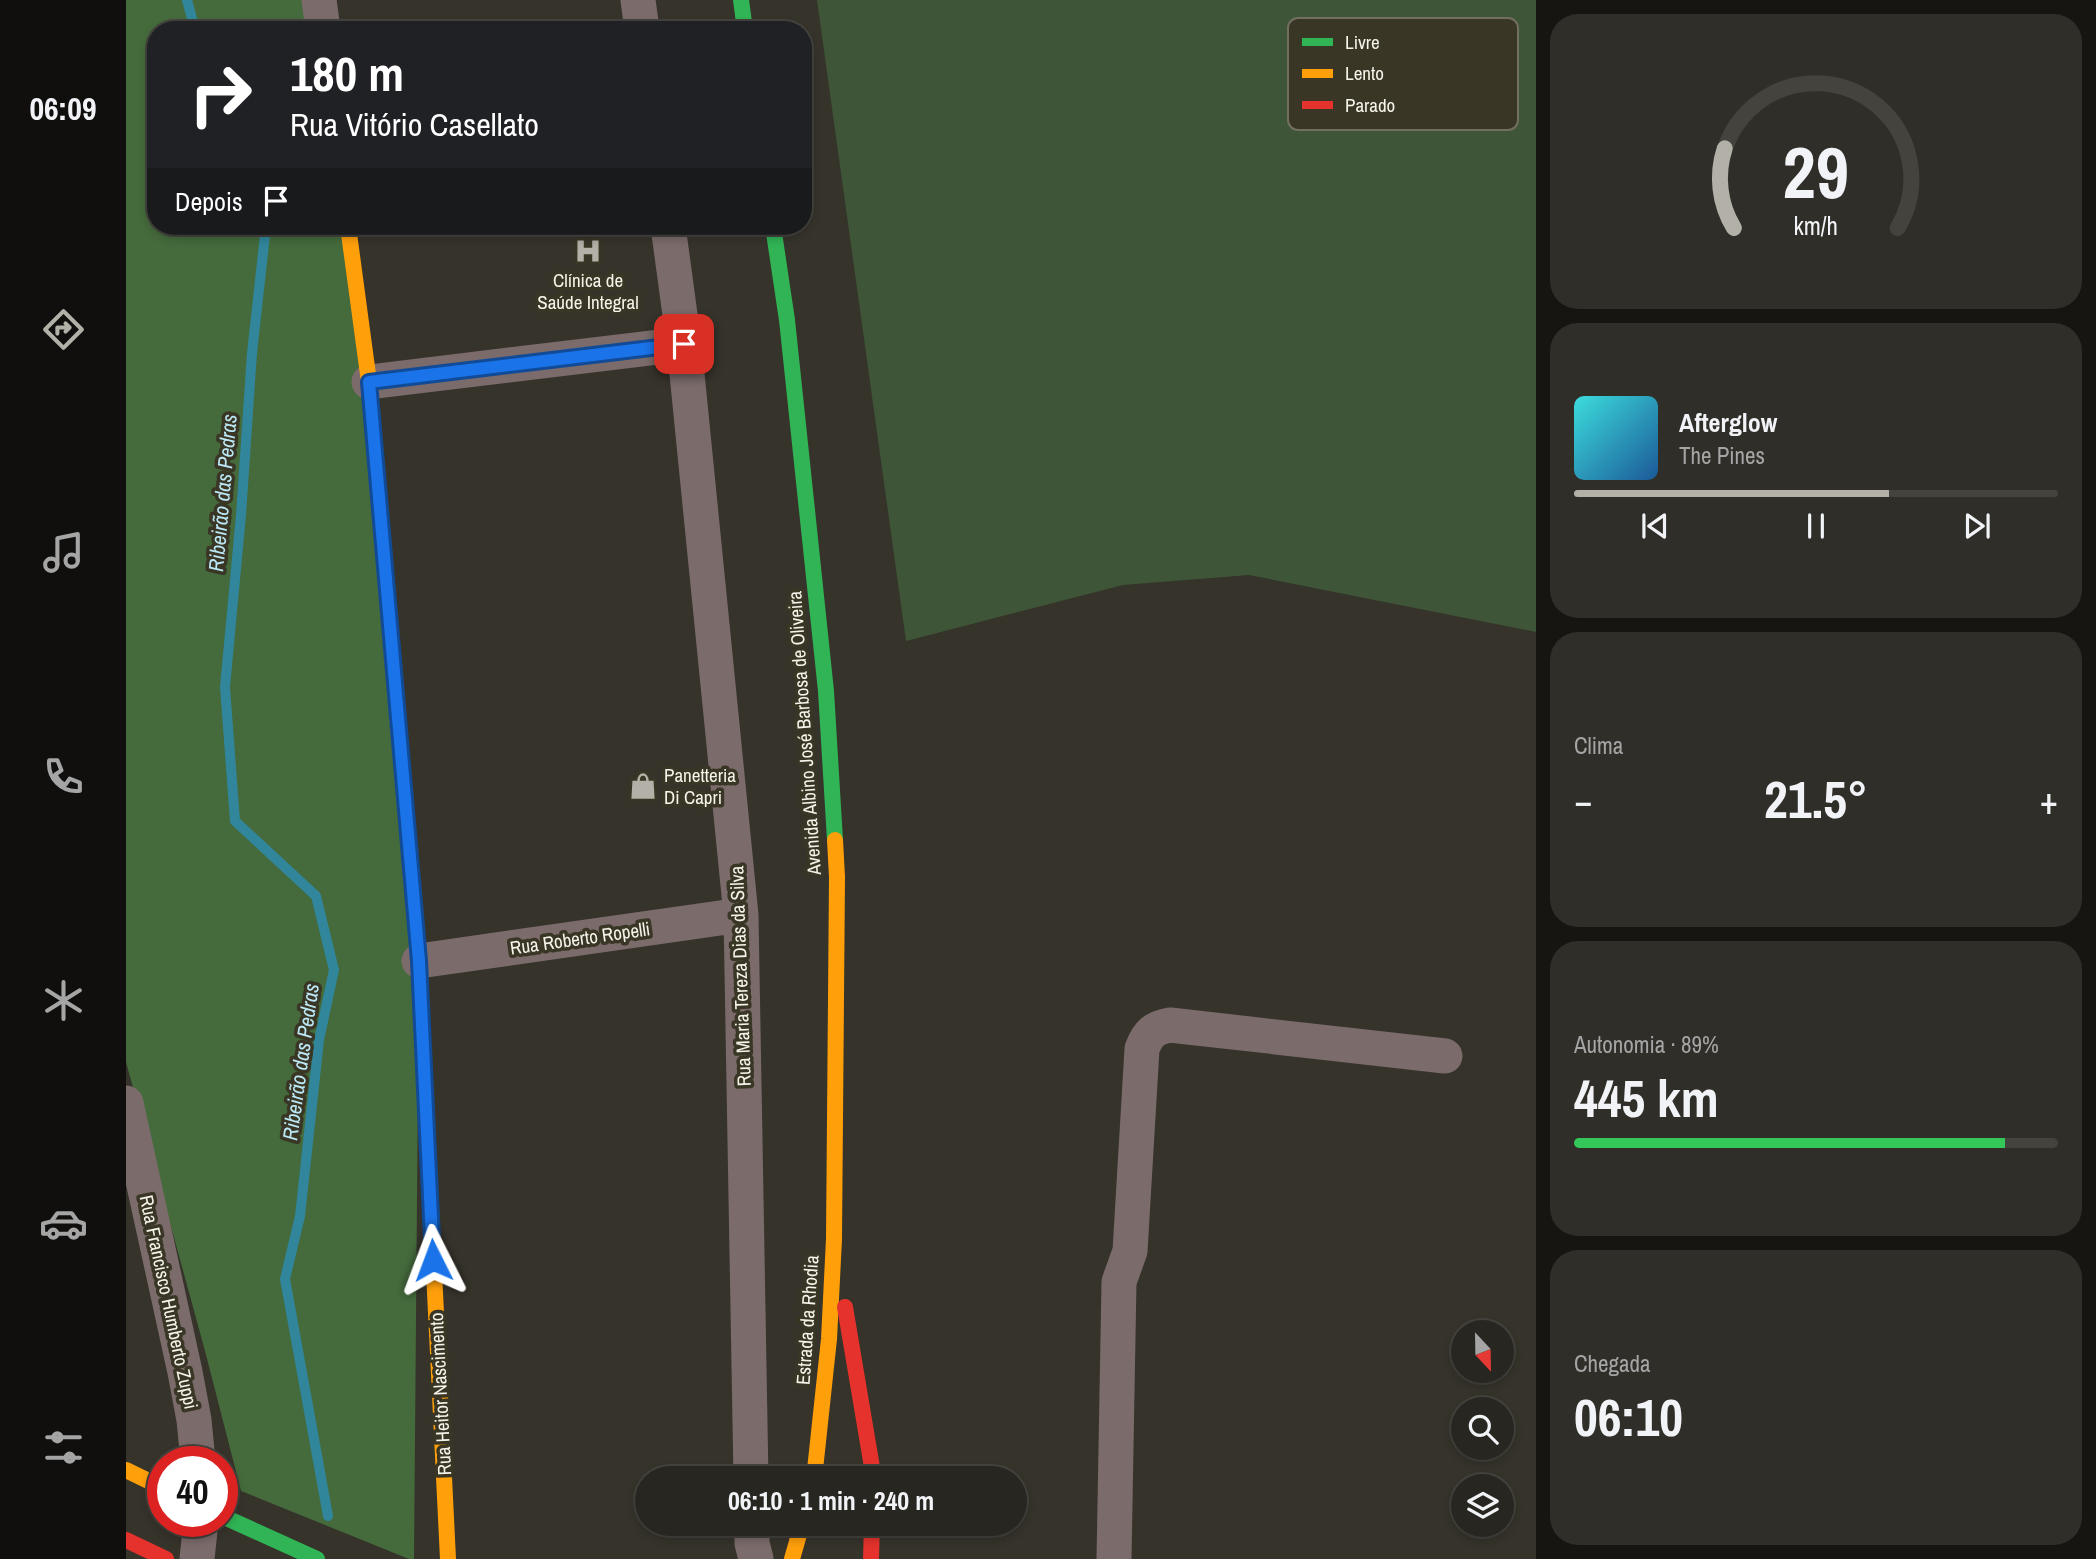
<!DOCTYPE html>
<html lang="pt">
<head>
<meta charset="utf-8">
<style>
  body { margin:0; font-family:"Archivo Narrow",sans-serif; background:#302e29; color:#f1f3f6; height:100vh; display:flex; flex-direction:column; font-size:26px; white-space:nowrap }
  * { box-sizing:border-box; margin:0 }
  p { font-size:23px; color:#a5a5a5 }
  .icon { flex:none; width:38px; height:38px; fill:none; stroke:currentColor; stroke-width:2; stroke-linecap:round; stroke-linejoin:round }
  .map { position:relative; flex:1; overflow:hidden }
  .details { display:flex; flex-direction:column; gap:14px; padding:14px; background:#161512; width:560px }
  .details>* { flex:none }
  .guide { position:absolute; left:21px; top:21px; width:665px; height:214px; border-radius:28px; box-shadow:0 4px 10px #0003,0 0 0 2px #44433e; background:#202124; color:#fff; overflow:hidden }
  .needle { width:46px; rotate:158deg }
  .buttons { position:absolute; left:1325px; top:1320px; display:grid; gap:14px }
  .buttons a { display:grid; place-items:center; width:63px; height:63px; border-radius:50%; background:#282620; box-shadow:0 4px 10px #0003,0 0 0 2px #44433e; font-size:35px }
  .speed { position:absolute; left:21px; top:1446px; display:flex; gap:14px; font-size:35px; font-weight:700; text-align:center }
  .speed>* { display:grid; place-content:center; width:91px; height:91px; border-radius:50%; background:#282620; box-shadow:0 4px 10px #0003,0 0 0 2px #44433e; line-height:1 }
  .speed .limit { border:10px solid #d22; background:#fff; color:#111 }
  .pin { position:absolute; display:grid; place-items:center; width:60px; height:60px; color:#fff; margin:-30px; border-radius:14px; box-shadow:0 4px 10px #0006 }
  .me { position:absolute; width:77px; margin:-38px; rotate:357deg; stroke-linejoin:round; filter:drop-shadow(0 0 5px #0008) }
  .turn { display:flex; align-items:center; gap:24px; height:147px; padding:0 28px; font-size:32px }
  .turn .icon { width:91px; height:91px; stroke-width:2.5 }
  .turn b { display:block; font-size:49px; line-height:60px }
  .then { display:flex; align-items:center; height:66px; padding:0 28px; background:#0003; gap:14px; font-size:26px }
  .big { font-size:52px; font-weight:700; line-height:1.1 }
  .details .tile { flex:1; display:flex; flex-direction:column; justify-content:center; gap:10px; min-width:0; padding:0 24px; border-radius:28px; background:#302e29 }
  .details .dial { align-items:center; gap:0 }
  .dial svg { height:182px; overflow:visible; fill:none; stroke:#44433e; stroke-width:7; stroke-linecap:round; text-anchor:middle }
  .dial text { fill:#f1f3f6; stroke:none }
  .song { display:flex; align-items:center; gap:21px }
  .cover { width:84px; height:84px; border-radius:10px; background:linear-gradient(135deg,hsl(180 70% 55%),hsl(210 70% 35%)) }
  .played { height:7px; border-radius:4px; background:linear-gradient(90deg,#b2b0a7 65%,#44433e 65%) }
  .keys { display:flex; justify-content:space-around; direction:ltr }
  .heat { display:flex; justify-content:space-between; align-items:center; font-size:38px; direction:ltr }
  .charge { height:10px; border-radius:5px; background:linear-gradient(90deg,#34c759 89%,#44433e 0) }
  .trip { position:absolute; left:509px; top:1466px; width:392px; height:70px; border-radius:35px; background:#282620; box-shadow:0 4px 10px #0003,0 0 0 2px #44433e; font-weight:700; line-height:70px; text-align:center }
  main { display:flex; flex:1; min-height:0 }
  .dock { display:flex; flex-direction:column; width:126px; justify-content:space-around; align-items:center; background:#100f0d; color:#a5a5a5 }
  .dock .icon { width:49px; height:49px }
  .dock .on { color:#b2b0a7 }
  .dock b { font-size:32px; color:#f1f3f6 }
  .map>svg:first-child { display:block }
  .green { fill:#3e5637 }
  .forest { fill:#456a3c }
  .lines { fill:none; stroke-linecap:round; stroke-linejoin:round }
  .stream { stroke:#31869b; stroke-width:10 }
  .street { stroke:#7b6b6b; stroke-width:35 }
  .fast { stroke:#30b455; stroke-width:16 }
  .slow { stroke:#ff9f0a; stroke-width:16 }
  .jam { stroke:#e5322d; stroke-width:16 }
  .route-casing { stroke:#114b97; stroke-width:18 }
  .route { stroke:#1a73e8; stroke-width:12 }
  .labels { text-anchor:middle; stroke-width:7; stroke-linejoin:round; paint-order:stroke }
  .poi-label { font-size:19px; fill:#f6f4ea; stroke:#393626 }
  .street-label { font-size:19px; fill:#f6f4ea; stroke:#393626 }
  .water-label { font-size:21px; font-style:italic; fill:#bce8f5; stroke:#393626 }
  .key { fill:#393626; stroke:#726f61; stroke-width:2 }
  .key-label { font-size:19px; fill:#f6f4ea }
</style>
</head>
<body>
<main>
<nav class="dock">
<b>06:09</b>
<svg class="icon on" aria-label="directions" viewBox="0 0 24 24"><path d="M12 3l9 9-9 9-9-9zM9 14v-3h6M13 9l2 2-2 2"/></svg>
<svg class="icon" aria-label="music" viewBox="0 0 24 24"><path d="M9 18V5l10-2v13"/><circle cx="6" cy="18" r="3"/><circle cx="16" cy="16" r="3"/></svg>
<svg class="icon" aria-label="phone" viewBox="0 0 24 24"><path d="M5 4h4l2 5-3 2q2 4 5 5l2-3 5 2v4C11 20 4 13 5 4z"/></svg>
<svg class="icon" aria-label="climate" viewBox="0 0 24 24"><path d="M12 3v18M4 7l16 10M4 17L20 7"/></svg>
<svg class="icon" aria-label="car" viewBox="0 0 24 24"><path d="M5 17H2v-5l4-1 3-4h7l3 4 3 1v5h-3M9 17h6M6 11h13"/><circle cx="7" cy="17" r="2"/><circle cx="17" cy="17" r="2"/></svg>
<svg class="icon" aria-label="filters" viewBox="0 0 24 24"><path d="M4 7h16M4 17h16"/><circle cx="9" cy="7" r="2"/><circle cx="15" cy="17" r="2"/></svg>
</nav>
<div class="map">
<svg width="1410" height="1559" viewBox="0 0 1410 1559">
  <rect width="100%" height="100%" fill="#35332a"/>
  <path class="green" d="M691,0H1410V632L1123,575L997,585L780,641Z"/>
  <path class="forest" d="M0,0H193L197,30H30V226H222L293,961L288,1559H283L115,1491L79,1351L0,1062Z"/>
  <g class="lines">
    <path class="stream" d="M61,0L69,30
      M140,226L126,353L115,515L99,687L109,821L190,896L208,970L193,1040L174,1216L159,1279L202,1516"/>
    <path class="street" d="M193,0L197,30
      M512,0L516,30
      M542,226L558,344L615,915L625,1479
      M243,382L558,344
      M293,961L615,915
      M0,1103L59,1372L68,1420L72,1461
      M626,1524V1543L630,1559
      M71,1559L75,1521
      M988,1559L993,1282L1004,1251L1016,1049C1022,1033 1028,1028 1044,1025L1319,1056"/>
    <path class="fast" d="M615,0L619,30
      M647,226L661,320L700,691L709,840
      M273,735L293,961L306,1231
      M96,1516L191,1559"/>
    <path class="slow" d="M222,226L243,382L273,735
      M306,1231L322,1559
      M0,1470L37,1488
      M688,1479L703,1339L708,1239L711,877L709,840
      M666,1559L676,1524"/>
    <path class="jam" d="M719,1307L748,1479
      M0,1540L40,1559
      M745,1559L746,1524"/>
  </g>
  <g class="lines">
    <defs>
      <path id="route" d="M307,1260L293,961L243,382L558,344"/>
    </defs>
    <use href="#route" class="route-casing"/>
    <use href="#route" class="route"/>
  </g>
  <defs>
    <symbol id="hospital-bare" viewBox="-9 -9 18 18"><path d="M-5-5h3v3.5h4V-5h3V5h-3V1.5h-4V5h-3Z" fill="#b2b0a7" stroke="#393626" stroke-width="2.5" paint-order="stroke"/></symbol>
    <symbol id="shop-bare" viewBox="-9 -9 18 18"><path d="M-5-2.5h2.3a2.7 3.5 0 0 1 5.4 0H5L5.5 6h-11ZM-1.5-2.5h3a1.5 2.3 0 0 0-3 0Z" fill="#b2b0a7" stroke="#393626" stroke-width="2.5" paint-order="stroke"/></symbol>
  </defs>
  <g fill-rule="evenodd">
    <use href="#hospital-bare" x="443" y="232" width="38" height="38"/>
    <use href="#shop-bare" x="498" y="767" width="38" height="38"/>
  </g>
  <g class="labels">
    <g class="poi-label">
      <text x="462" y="287">Clínica de<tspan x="462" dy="22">Saúde Integral</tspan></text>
      <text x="538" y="782" text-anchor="start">Panetteria<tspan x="538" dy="22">Di Capri</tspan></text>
    </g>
    <g class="street-label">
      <text transform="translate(678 733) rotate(-94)" y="7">Avenida Albino José Barbosa de Oliveira</text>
      <text transform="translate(454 938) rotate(-8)" y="7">Rua Roberto Ropelli</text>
      <text transform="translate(614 976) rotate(-92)" y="7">Rua Maria Tereza Dias da Silva</text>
      <text transform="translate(43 1302) rotate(78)" y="7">Rua Francisco Humberto Zuppi</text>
      <text transform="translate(681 1320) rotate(-86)" y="7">Estrada da Rhodia</text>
      <text transform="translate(314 1394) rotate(-93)" y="7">Rua Heitor Nascimento</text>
    </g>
    <g class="water-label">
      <text transform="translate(97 493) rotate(-85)" y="7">Ribeirão das Pedras</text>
      <text transform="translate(175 1062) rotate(-82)" y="7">Ribeirão das Pedras</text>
    </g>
  </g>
  <rect x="1162" y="18" width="230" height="112" rx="10" class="key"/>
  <rect x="1176" y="38" width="31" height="8" fill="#30b455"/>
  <rect x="1176" y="69" width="31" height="9" fill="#ff9f0a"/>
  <rect x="1176" y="101" width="31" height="8" fill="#e5322d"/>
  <g class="key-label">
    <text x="1219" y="49">Livre</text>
    <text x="1219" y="80">Lento</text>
    <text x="1219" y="112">Parado</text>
  </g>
</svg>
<div class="buttons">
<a><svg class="needle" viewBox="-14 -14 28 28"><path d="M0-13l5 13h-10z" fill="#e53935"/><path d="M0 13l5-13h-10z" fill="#a5a5a5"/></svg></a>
<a><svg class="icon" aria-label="search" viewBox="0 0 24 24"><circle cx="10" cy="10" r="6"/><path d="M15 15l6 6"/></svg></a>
<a><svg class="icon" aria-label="layers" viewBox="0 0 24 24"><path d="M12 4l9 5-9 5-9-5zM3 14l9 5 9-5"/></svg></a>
</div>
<div class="speed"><div class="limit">40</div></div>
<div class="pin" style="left:558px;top:344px;background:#d93025"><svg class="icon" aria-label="arrive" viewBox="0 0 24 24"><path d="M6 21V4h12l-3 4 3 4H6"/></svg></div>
<svg class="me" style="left:307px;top:1260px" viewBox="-20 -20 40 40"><path d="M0-17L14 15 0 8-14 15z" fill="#1a73e8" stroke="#fff" stroke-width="4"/></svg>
<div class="trip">06:10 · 1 min · 240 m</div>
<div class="guide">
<div class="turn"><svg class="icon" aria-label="right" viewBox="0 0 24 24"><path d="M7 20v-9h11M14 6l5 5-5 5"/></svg><div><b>180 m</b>Rua Vitório Casellato</div></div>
<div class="then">Depois<svg class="icon" aria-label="arrive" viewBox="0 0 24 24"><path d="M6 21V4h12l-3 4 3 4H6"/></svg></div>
</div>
</div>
<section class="details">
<div class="tile dial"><svg viewBox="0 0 100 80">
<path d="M14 69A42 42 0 1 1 86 69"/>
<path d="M14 69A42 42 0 0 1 10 34" stroke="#b2b0a7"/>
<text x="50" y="56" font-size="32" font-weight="700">29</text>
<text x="50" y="72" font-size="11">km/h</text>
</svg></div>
<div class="tile">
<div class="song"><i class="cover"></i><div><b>Afterglow</b><p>The Pines</p></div></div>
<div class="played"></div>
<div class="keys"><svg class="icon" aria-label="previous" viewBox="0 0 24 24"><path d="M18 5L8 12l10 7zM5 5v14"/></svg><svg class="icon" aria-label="pause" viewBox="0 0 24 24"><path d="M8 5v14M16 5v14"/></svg><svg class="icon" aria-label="next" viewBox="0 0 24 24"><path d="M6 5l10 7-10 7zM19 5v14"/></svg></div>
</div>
<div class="tile"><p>Clima</p>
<div class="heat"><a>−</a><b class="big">21.5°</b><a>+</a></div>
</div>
<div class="tile"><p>Autonomia · 89%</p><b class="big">445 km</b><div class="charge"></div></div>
<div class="tile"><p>Chegada</p><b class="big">06:10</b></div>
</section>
</main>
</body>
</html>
